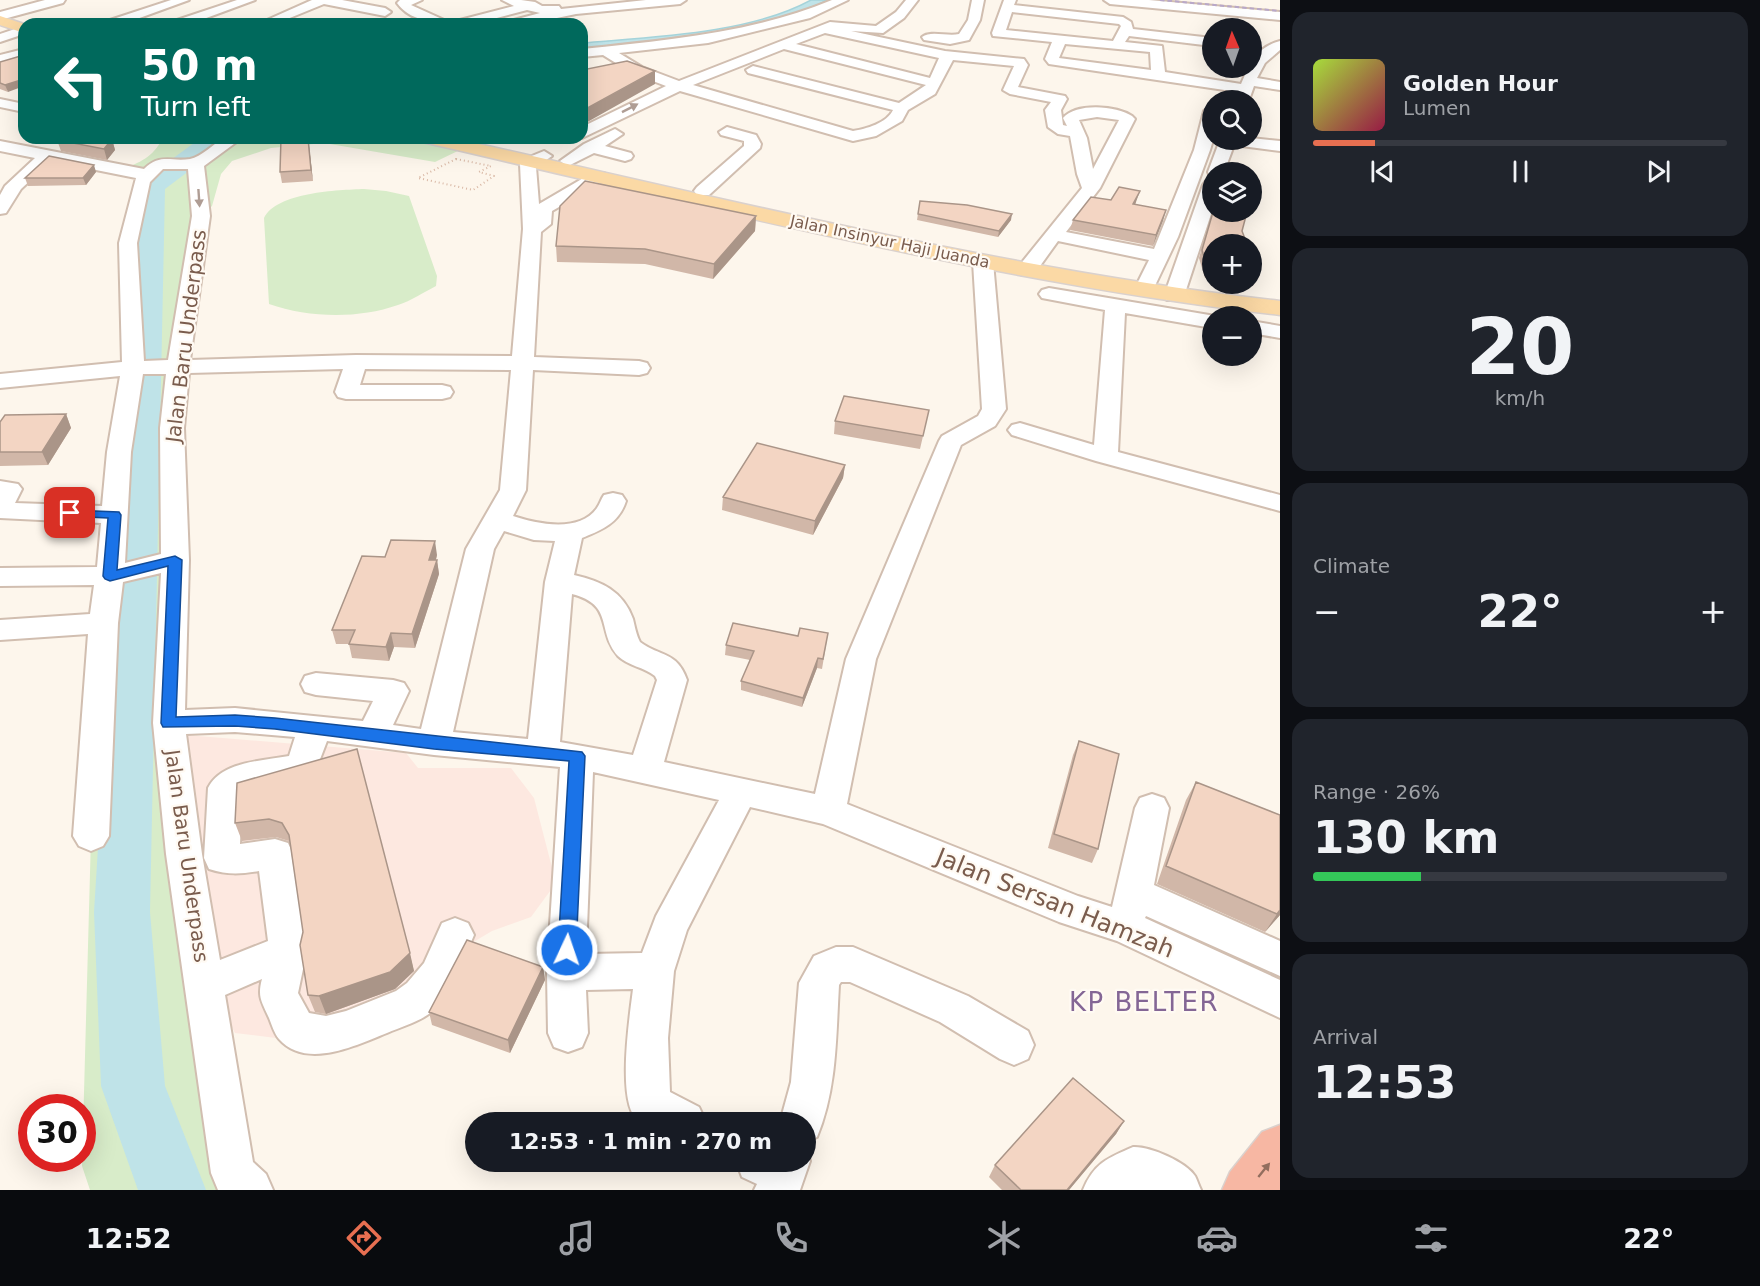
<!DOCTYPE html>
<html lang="en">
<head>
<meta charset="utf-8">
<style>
  body { margin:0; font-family:"DejaVu Sans",sans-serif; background:#20242c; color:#f1f3f6; height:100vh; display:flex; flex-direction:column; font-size:22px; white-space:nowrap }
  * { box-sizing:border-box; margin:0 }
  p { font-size:20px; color:#9ea1a6 }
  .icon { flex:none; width:33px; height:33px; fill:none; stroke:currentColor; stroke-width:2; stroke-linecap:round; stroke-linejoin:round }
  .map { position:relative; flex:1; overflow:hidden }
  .side { display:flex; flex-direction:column; gap:12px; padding:12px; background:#0d0f14; width:480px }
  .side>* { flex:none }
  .top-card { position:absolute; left:18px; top:18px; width:570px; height:126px; border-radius:18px; box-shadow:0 6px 24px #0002; background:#00695c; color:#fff; overflow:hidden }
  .needle { width:39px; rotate:358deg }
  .controls { position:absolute; left:1202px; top:18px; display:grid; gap:12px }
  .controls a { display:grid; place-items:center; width:60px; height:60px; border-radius:50%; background:#171b24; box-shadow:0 6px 24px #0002; font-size:30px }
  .speed { position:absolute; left:18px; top:1094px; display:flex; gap:12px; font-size:30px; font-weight:700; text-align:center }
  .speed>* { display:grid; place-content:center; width:78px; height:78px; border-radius:50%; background:#171b24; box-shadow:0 6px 24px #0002; line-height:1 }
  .speed .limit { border:9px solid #d22; background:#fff; color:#111 }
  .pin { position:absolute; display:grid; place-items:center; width:51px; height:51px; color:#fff; margin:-26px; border-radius:12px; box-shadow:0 3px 9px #0006 }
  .me { position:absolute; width:66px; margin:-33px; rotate:3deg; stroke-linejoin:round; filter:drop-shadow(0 0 4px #0008) }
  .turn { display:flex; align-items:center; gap:21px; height:126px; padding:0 24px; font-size:27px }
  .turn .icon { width:78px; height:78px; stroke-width:2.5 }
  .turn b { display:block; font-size:42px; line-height:51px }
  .big { font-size:45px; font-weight:600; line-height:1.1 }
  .side .tile { flex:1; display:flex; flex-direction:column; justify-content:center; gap:9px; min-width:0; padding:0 21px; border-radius:18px; background:#20242c }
  .side .dial { align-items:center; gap:0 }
  .dial b { font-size:78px; line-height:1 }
  .song { display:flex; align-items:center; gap:18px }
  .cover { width:72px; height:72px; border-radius:9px; background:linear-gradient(135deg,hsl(80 70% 55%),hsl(340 70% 35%)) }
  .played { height:6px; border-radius:3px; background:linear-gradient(90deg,#e76f51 15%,#363941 15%) }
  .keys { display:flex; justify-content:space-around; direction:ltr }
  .heat { display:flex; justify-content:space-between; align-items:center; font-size:33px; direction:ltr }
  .charge { height:9px; border-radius:4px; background:linear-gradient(90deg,#34c759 26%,#363941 0) }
  .trip { position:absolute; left:465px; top:1112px; width:351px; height:60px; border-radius:30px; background:#171b24; box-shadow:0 6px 24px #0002; font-weight:600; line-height:60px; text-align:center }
  .menu { display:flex; height:96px; justify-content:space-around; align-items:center; background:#090b0e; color:#9ea1a6 }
  .menu .icon { width:42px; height:42px }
  .menu .selected { color:#e76f51 }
  .menu b { font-size:27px; color:#f1f3f6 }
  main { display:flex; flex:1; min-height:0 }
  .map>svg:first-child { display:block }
  .commercial { fill:#fde8e0 }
  .green { fill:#d8ecc9 }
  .water { fill:#bfe3e8; stroke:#a5d3da; stroke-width:1.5 }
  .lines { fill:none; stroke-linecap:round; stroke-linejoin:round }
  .river { fill:#bfe3e8; fill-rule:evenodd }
  .minor-casing { stroke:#d1beb0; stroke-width:4 }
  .major-casing { stroke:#dad1cd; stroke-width:3 }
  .highway-casing { stroke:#dad1cd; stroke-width:3 }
  .path { stroke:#d9b8a5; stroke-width:2; stroke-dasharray:1 3; stroke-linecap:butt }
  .minor { fill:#fff; fill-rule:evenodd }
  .major { fill:#fbd9a5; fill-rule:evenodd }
  .highway { fill:#f7b7a3; fill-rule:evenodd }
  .rail { stroke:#b9a8c9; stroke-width:2; stroke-dasharray:4.5 3; stroke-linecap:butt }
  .wall { fill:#d1b7a8 }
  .shaded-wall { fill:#aa9588 }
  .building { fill:#f3d5c3; stroke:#aa9588; stroke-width:1.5 }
  .oneway { fill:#af9d94 }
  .oneway2 { fill:#936e5e }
  .route { fill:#1a73e8; stroke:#114b97; stroke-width:1.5 }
  .labels { text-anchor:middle; stroke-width:4.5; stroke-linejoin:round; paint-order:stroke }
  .far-street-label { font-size:16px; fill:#7a5c4d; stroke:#fffaf3 }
  .street-label { font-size:20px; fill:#7a5c4d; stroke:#fffaf3 }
  .near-street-label { font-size:24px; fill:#7a5c4d; stroke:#fffaf3 }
  .near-neighbourhood-label { font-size:26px; letter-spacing:1.5px; fill:#846695; stroke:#fffaf3 }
</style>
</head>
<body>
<main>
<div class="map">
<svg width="1280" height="1190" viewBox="0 0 1280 1190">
  <rect width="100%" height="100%" fill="#fdf6ec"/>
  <path class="commercial" d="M186,735L406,753L418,768H511L534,798L556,883L531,917L492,931L465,947L431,1004L357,1048L235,1033L226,1016L212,964Z"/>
  <path class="green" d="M163,138H427L466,147L435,162L324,143L271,148L232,161L221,174L212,206L201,216L178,367L169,723L250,1190H90L82,1166L91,836L114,515L128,243L148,175L120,170C141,162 152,158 163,138Z
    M364,189L386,191L409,196L437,276L436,286C424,292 411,301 398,305C358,319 309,318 269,304L264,218C277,192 338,190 364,189Z"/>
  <path class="water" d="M811,0H827C811,9 792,14 775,19C711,38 647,42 582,48V43C651,37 749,34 811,0Z"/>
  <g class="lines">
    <path class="river" d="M201,138H229L226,143L165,189L150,912L165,1086L206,1190H138L101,1086L94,912L139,186L143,180Z"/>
    <defs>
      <path id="minor" d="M45,0H65L63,3L0,20V12Z
        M171,0H189L123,24H105L107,21Z
        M237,0H255L190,24H172L174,21Z
        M312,0H342L385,8L391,12L385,16L324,4L275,24H258Z
        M400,0H422L411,5L453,24C434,24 409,20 397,3Z
        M502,0H521L535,2L542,6H559L561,9L646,0H686L680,4L576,14L528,24H508L510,21L540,13L527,10L474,24H454L456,21L514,6Z
        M832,0H848L810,18L708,43L619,53L642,67L679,81L830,22L876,26L896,12L906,0H918L904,18L883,33L851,31L945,51L1024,59L1028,65L1018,87L1065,96L1067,99L1061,110L1063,125L1067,126L1063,118C1077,102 1117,106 1132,116L1135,119L1100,188L1066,232L1154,249L1194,150L1204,111L1212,106L1213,140L1210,150L1178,237L1151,294H1137L1134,290L1149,260L1058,241L1040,266L1036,275H1022L1019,271L1023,261L1082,188L1077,174L1070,136L1058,134L1048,127L1045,110L1051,102L1010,94L1003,90L1014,66L953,60L935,94L908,110L902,121L876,136L853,141L680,91L582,138V127L666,86L632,73L603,55L582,57V49C667,40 752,33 832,0ZM825,33L939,58L930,78L796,44ZM784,49L926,85L899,103L753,66L746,70L748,73L893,110C887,123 866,129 853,131L693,85ZM1097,117L1119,120L1093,169L1087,138L1079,120Z
        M972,0H984L980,20L969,40L950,44L924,40L922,37C931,30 948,37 959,34L968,20Z
        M1004,0H1016L1014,5L1123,17L1131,22L1133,29L1212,38V46L1129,36L1125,42L1162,46L1165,72L1241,84L1248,68H1251C1252,54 1268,44 1280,41V50L1265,63L1257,78L1280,82V90L1254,86L1249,100H1235L1238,92L1049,64L1045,59L1052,42L993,36L992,33ZM1012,12L1119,24L1121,26L1113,41L1006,30ZM1065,44L1150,52L1151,70L1059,58Z
        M1104,0H1149L1280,12V20L1110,4Z
        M24,26V34L0,42V34Z
        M24,49V57L0,63V55Z
        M0,99L24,104V112L0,107Z
        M727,127L756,135L761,144L760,148L709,195H697L694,191L697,187L744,146V141L721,135L719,132Z
        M615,129L623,134L605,146L631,153L633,156L631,159L625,161L594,153L568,166L560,161L584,144Z
        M223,138H242L204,166L210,216L190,360L356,355L512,356L523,229L520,164L522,160L544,151L552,156L536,167L539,204L592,173H604L606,177L604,181L552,211L551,224L541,232L534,357L639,361L647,363L650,368L647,373L639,375L533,370L526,490L513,516C537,524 580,533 597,508C600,504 601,499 604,495L613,493L622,495L626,501C619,523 602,530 582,538L574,575C601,581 623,591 633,619C635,627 636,634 640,642C660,657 677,651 687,680L664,762L815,794L846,659L939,441L942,436L978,416L982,409L973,262L976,258H990L993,262L1006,409L995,426L961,445L876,659L847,804L1078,896L1112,907L1135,808L1140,798L1152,794L1164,798L1169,808L1154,885L1280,941V976L1146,916L1145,918L1280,980V1018L1117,941L1059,922L823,824L750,807L687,930L674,971L668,1038L670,1092L699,1107L706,1122H640C615,1108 630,1015 633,989L586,990L588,1033L582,1047L568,1052L554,1047L548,1033L547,972L560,767L434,755L327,741L314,775L242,794L240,844L275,839L288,843L293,854L307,950L298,993L309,1013L326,1016L346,1011L396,991L407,983L424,963L442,923L455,918L468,923L474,935C463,960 455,988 436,1008C423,1021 403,1026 387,1033C357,1045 306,1070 279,1039C274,1033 272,1025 269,1018C262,1002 257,997 262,979L225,995L253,1162L266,1174L273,1190H218L211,1173L166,854L153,723L161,573L123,582L118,623L109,836L103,846L91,851L79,846L73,836L88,634L0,640V620L90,614L94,585L0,586V568L97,567L101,523L0,518V481L18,484L22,489L15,503L102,506L107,452L120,376L0,388V374L122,362L119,243L136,178L51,161L21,189L6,213L0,214V195L5,186L35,158L0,151V141L144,169C161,153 170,162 190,159C201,157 214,144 223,138ZM163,169H188L192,216L168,360L144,361L137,243L150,182ZM343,369L335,392L338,397L346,399H442L450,397L453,392L450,387L442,385H360L365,369L511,370L500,490L466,549L421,729L393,725L409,691L404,683L393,680L316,673L305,676L301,684L305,692L316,695L373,701L363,721L235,708L185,710L189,560L184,428L189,373ZM143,374H166L160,428L161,554L125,563L131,452ZM504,531L534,540L555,541L545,582L528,739L453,732L494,549ZM572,594C615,605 596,631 618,656C628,666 644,667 655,676L657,680L633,755L560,742ZM235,732L295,737L289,756C262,761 222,761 208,788L204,858L209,869C228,875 240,874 259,871L268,941L220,960L202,854L186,734ZM593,772L719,800L656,916L642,953L586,954Z
        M1251,138L1280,141V151L1234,145L1224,172H1212V176H1210L1208,172L1220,140Z
        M1212,180V211L1184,296L1181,300H1167L1164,296L1203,185L1206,181Z
        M1049,288L1215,316H1212V328L1125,313L1118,452L1280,495V511L1096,461L1012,435L1008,430L1012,425L1020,423L1094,445L1105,310L1042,298L1039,294L1042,290Z
        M1251,321L1280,326V338L1251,333Z
        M836,947H853L968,996L1028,1031L1034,1045L1028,1059L1014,1065L1000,1059L940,1022L850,982H841L839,985C836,1036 837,1089 817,1137L806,1142V1122H780L791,1082L799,983L814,956Z
        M1133,1147C1150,1146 1186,1162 1195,1176C1197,1180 1199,1186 1201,1190H1083C1094,1163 1108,1158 1133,1147Z
        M806,1150L810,1161L800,1190H754L757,1184L742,1177L736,1161H806Z"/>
      <path id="major" d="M0,16L24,24V33L0,25Z
        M418,138H452C726,199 1000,269 1280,301V315C992,282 709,208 427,143L421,142Z"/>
      <path id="highway" d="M1280,1125V1190H1222L1230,1172L1262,1132Z"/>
    </defs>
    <use href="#minor" class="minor-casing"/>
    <use href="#major" class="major-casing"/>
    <use href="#highway" class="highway-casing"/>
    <path class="path" d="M456,159L491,166L479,172L494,176L473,190L418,178Z"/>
    <use href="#minor" class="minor"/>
    <use href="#major" class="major"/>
    <use href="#highway" class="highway"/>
    <path class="rail" d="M1160,0L1280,11"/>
  </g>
  <path class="wall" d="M0,62L8,92L0,89Z
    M308,138L313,181L282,183L280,172Z
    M112,139L115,150L107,160L61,151L57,140Z
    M96,172L86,185L28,186L25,178Z
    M1251,185L1254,206L1252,213H1250L1248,217H1246L1212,244V278H1205L1199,258L1213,212H1251Z
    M1111,200L1136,202L1135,205L1166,210L1153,246L1070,230L1073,220Z
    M920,201L1011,220L998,237L917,220Z
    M756,216L755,231L713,279L645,264L557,262L556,246Z
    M1251,256L1258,275L1255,283L1251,282Z
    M66,414L71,428L48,465L0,466V422Z
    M835,421L926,423L920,449L834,434Z
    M845,465L843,478L813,535L722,510L723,497Z
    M437,555L436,560H437L439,574L415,648L394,647L389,661L352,658L349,644H336L332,630Z
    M828,633L822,669L817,668L802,707L741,690V681L750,660L725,655L726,645Z
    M1079,741L1098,849L1092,863L1048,848L1073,755Z
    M357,749L414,971L395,989L326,1014L315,1012L308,995L303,932L290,844L289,841L276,837L242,841L235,823Z
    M1196,782L1280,815V915L1265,932L1157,884L1186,800Z
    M543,967L545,980L510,1053L432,1025L429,1012Z
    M1124,1121L1116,1134L1069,1190H1002L989,1177L995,1165Z"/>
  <path class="shaded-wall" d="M655,71V84L582,125V111Z
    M24,79V86L8,92L5,85Z
    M308,138L309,145L313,181L311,170Z
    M112,139L115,150L107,160L104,149Z
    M94,165L96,172L86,185L83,178Z
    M1140,191L1136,202L1130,215L1133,204Z
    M1166,210L1163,221L1153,246L1156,235Z
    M1012,214L1011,220L998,237L999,231Z
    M756,216L755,231L713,279L714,264Z
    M66,414L71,428L48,465L42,452Z
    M845,465L843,478L813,535L815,521Z
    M435,541L437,555L432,574L429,560Z
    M437,560L439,574L415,648L412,634Z
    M391,633L394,647L389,661L386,647Z
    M818,658L817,668L802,707L803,698Z
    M1280,910V915L1265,932L1277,914Z
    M410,953L414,971L395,989L326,1014L319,996Z
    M543,967L545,980L510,1053L508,1040Z
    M1124,1121L1116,1134L1069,1190H1067Z"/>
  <path class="building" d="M24,55V79L5,85L0,83V62Z
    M627,61L655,71L582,111V70Z
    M61,138H105L112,139L104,149L57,140Z
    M281,138H308L311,170L280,172Z
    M49,156L94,165L83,178H25Z
    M585,181L756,216L714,264L645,249L556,246L560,206Z
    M1251,185L1259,186L1254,206H1252L1251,210Z
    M1119,187L1140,191L1133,204L1166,210L1156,235L1073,220L1091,197L1111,200Z
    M920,201L967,205L1012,214L999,231L918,214Z
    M1213,212H1247L1242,231L1247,244H1212V270H1208L1202,250Z
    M1251,256L1258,275L1251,274Z
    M844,396L929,410L923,436L835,421Z
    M66,414L42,452H0V422L5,415Z
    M757,443L845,465L815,521L723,497Z
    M391,540L435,541L429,560H437L412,634L391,633L386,647L349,644L355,630H332L362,556L385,557Z
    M733,623L798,636L800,628L828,633L823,659L818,658L803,698L741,681L754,651L726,645Z
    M1079,741L1119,754L1098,849L1054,834Z
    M357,749L410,953L390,972L319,996L308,995L300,945L303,932L289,835L282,823L269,819L235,823L237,783Z
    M1196,782L1280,815V910L1277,914L1166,866Z
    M467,940L543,967L508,1040L429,1012Z
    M1073,1078L1124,1121L1067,1190H1021L995,1165Z"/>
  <defs><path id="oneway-solid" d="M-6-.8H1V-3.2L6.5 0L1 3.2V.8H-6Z" transform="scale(1.5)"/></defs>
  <g class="oneway">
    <use href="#oneway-solid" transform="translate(630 108) rotate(-27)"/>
    <use href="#oneway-solid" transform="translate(199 198) rotate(86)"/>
  </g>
  <use class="oneway2" href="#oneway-solid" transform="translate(1264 1170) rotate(-51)"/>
  <path class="route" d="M70,510L119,512L121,515L117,570L175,556L182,560L176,717L235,715L275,718L582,752L585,756L576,950L573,956L567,958L560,956L558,950L569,761L434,749L275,729L235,726L163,727L161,723L168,566L110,581L105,579L103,576L108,518L66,516L64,513Z"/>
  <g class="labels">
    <g class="far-street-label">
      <text transform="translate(890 241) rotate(12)" y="6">Jalan Insinyur Haji Juanda</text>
    </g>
    <g class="street-label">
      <text transform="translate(186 336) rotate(-83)" y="7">Jalan Baru Underpass</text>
      <text transform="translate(187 856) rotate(82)" y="7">Jalan Baru Underpass</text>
    </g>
    <g class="near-street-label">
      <text transform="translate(1055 903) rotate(22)" y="8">Jalan Sersan Hamzah</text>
    </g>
    <g class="near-neighbourhood-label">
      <text x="1144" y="1011">KP BELTER</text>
    </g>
  </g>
</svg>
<div class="controls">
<a><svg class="needle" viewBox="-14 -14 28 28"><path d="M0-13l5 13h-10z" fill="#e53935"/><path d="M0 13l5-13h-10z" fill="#9ea1a6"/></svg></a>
<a><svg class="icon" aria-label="search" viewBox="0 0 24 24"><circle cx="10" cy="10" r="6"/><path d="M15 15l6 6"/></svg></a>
<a><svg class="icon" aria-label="layers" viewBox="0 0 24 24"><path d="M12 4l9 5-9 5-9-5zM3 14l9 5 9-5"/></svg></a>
<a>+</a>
<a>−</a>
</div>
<div class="speed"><div class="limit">30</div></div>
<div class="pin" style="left:70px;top:513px;background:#d93025"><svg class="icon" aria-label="arrive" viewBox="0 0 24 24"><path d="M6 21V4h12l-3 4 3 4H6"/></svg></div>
<svg class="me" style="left:567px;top:950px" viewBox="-20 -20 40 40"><circle r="17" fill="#1a73e8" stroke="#fff" stroke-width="3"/><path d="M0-11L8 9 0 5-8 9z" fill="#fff"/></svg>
<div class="trip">12:53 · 1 min · 270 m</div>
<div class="top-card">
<div class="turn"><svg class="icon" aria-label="left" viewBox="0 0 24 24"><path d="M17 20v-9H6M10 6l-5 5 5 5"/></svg><div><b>50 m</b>Turn left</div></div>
</div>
</div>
<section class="side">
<div class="tile">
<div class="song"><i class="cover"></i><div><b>Golden Hour</b><p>Lumen</p></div></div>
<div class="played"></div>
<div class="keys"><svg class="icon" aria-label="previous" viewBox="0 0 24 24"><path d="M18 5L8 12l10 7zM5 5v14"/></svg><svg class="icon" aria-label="pause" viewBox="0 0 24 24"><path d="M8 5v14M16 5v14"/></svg><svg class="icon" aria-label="next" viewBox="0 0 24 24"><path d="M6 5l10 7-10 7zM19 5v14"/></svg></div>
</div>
<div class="tile dial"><b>20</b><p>km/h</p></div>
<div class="tile"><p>Climate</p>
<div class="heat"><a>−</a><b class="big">22°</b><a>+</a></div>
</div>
<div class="tile"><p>Range · 26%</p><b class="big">130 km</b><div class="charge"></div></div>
<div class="tile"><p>Arrival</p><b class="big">12:53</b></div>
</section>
</main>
<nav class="menu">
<b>12:52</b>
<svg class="icon selected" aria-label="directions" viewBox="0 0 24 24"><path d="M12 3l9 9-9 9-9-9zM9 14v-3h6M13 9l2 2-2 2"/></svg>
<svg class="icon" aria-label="music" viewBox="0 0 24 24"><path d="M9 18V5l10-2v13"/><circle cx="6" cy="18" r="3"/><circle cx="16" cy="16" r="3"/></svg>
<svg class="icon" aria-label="phone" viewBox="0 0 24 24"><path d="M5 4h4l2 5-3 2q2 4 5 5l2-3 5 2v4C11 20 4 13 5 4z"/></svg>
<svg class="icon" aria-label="climate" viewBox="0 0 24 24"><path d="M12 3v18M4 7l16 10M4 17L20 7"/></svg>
<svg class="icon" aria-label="car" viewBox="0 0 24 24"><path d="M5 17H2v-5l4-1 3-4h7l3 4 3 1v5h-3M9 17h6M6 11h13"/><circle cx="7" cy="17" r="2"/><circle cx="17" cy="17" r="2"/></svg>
<svg class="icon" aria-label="filters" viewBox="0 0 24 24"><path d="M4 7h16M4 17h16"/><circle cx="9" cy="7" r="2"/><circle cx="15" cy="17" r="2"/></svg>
<b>22°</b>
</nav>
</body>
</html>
